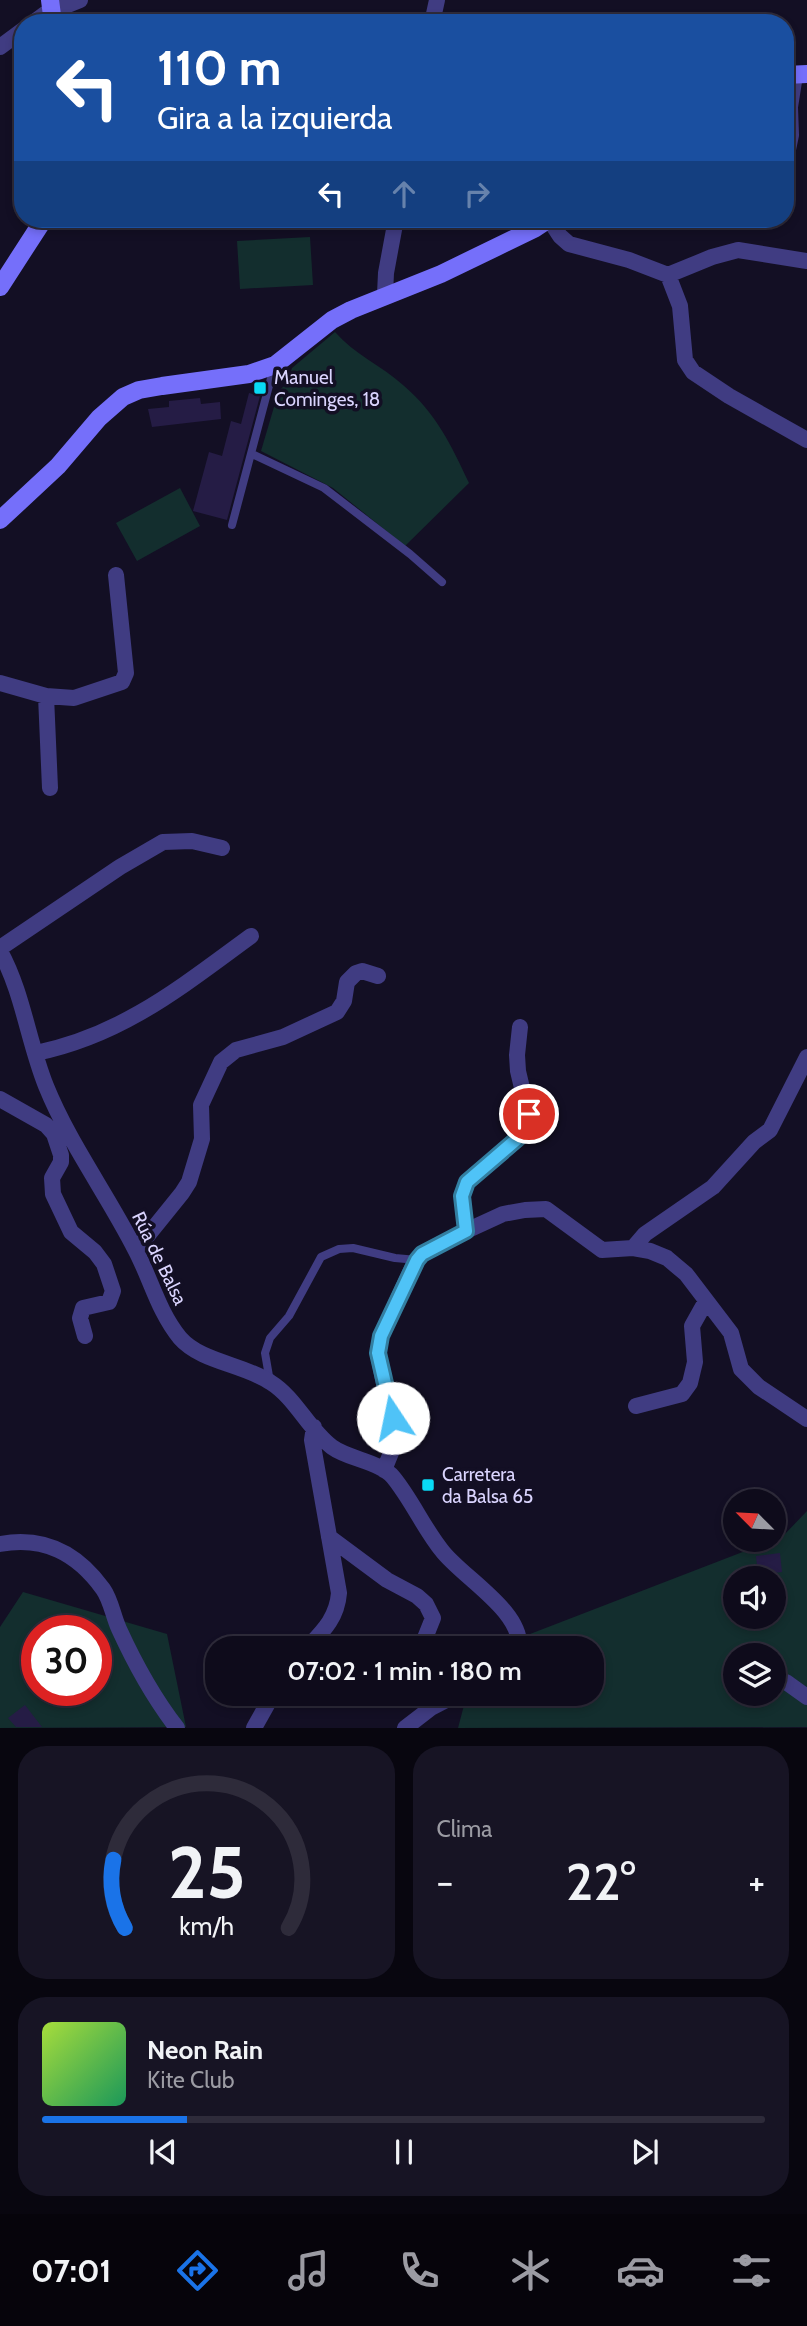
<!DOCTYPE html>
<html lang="es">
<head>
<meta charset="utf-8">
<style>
  body { margin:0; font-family:Cabin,sans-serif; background:#171424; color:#f1f3f6; height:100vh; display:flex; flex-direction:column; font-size:26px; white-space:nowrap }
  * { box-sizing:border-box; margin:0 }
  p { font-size:23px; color:#9b9ba3 }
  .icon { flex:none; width:38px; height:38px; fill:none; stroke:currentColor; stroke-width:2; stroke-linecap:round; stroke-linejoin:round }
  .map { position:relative; height:1728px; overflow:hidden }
  .details { display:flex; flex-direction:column; gap:18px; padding:18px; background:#08060f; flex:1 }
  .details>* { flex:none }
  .banner { position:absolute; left:14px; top:14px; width:780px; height:214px; border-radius:28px; box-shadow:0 4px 10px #0003,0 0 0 2px #2e2b3a; background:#1a4fa0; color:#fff; overflow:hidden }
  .needle { width:46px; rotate:294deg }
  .tools { position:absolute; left:723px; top:1489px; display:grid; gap:14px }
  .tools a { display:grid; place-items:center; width:63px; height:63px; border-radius:50%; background:#0e0b1b; box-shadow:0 4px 10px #0003,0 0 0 2px #2e2b3a; font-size:35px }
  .speed { position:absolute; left:21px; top:1615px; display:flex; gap:14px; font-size:35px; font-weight:700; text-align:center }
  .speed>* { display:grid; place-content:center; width:91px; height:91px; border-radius:50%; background:#0e0b1b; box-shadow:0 4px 10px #0003,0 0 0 2px #2e2b3a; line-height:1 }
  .speed .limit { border:10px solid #d22; background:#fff; color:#111 }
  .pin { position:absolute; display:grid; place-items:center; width:60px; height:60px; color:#fff; margin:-30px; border:4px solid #fff; border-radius:50%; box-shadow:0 2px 7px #0007 }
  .me { position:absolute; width:77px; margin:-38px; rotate:349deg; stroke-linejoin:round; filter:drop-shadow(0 0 5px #0008) }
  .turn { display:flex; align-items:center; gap:24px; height:147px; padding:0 28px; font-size:32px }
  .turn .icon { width:91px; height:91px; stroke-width:2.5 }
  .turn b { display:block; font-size:49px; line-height:60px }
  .lanes { display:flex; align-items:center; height:66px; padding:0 28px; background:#0003; justify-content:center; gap:35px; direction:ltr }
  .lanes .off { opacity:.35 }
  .big { font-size:52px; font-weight:600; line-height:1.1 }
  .details .tile { flex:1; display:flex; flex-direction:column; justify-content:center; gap:10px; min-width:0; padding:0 24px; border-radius:28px; background:#171424 }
  .details .dial { align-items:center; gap:0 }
  .dial svg { height:182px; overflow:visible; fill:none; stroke:#2e2b3a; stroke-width:7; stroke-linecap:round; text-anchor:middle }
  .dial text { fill:#f1f3f6; stroke:none }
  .song { display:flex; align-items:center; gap:21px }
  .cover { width:84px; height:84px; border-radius:10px; background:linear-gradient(135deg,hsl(80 70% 55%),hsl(150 70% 35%)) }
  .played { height:7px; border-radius:4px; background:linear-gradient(90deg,#1a73e8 20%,#2e2b3a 20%) }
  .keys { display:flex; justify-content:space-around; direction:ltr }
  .heat { display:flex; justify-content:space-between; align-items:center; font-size:38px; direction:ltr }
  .details .tiles { flex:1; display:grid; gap:18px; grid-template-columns:1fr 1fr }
  .tile:last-child { grid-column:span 2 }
  .trip { position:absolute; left:205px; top:1636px; width:399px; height:70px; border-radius:28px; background:#0e0b1b; box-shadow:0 4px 10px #0003,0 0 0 2px #2e2b3a; font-weight:600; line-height:70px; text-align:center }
  .dock { display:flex; height:112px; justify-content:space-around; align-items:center; background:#06040b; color:#9b9ba3 }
  .dock .icon { width:49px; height:49px }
  .dock .on { color:#1a73e8 }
  .dock b { font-size:32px; color:#f1f3f6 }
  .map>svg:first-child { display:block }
  .green { fill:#132e2e; fill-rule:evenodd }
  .building { fill:#251c45 }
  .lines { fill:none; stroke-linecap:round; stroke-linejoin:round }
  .lane { stroke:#403c82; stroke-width:8 }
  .street { stroke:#403c82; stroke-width:16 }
  .secondary { stroke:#756ffa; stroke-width:18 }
  .route-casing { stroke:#337fa1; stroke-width:18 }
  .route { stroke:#4fc3f7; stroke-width:12 }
  .poi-dot { fill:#09daf5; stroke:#130f24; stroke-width:2.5 }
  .labels { text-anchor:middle; stroke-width:7; stroke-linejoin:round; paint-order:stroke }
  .poi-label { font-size:19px; fill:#dad4fe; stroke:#130f24; text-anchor:start }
  .street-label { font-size:19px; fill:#dad4fe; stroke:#130f24 }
</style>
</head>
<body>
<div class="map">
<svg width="807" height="1728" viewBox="0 0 807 1728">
  <rect width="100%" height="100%" fill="#130f24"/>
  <path class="green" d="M310,237L313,285L240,289L237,241Z
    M335,332C354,354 382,366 403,385C437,414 451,445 469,483L405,546L333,488L261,451L279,390L287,384L292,368Z
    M180,488L200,526L137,561L116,523Z
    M807,1511V1727L458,1728L467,1694H592V1648H494L774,1540L784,1535ZM735,1578H774V1617H735ZM735,1656H774V1694H735Z
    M23,1592L167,1634L186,1727L0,1728V1627ZM37,1631H96V1690H37Z"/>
  <path class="building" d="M249,393L260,396L227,520L193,511L209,452L222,456L231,421L241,424Z
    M200,398L201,404L220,402L221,419L152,427L148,409L169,407V401Z
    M780,1553L782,1572L758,1575L756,1556Z
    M25,1705L42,1727H16L8,1718Z"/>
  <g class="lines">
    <path class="lane" d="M252,454L324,488L410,554L442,582
      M232,525L274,367
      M270,1382L265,1353L270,1338L289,1316L321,1257L339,1249L353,1248L395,1258L417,1260"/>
    <path class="street" d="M33,23L45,14L80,0
      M432,23L437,0
      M0,47L23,30
      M786,159L791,135L790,107L795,75
      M549,219L560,236L569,244L629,260L668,275L680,306L685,360L693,372L729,396L807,440
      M668,275L712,257L738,250L807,261
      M385,294L386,273L396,219
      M0,683L46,696L74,698L122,682L126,673L116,575
      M46,696L50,788
      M0,948L120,867L163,842L192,841L222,848
      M0,951C23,993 28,1041 46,1086C69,1143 107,1194 135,1249C151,1279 158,1311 180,1338C201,1362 243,1364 270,1382C296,1398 308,1429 332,1447C348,1459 381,1462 393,1477C412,1500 424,1529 443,1552C465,1579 523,1612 519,1648
      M36,1053C123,1035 181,987 251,936
      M0,1099L46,1125L54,1134L61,1155V1162L52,1178L53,1194L71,1232L95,1252L104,1264L113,1291L109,1302L83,1308L80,1318L85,1336
      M466,1231L462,1196L467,1182L525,1133L530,1122L518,1071L517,1055L520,1027
      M633,1248L645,1234L713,1187L754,1142L770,1130L807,1057
      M136,1250L182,1193L189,1182L202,1139L201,1105L221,1062L236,1050L283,1037L337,1012L344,1001L347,982L356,973L362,971L378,976
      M636,1406L682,1394L690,1383L695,1362L692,1326L706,1301
      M384,1470L393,1448L394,1434L378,1354L381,1336L413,1266L422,1254L466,1231L503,1214L525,1210L546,1209L602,1250L633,1248L650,1251L667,1258L686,1274L731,1333L741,1369L759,1387L807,1419
      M329,1537L387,1580L417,1596L426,1604L433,1618L421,1648
      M0,1544C44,1536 77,1553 103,1589C111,1600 113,1616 119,1629C135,1664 153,1697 177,1728
      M307,1648C323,1631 337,1618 339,1593L312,1440L314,1427
      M786,1682L807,1697
      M254,1728L273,1694
      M405,1728L431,1708L458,1694"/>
    <path class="secondary" d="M50,0L53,23
      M786,75L807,74
      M0,287L44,219
      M0,520L58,466L99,418L123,397L139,390L162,386L249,374L275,365L332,320L351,310L441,274L534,229L549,219"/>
  </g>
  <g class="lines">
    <defs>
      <path id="route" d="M393,1418L378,1353L381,1336L417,1260L422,1254L466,1231L462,1196L467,1182L524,1133L530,1122L529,1114"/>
    </defs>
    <use href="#route" class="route-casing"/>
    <use href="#route" class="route"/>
  </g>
  <g class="poi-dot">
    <rect x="253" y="381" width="14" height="14" rx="3.5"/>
    <rect x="421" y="1478" width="14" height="14" rx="3.5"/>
  </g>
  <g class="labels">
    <g class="poi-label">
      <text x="274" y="384">Manuel<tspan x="274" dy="22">Cominges, 18</tspan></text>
      <text x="442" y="1481">Carretera<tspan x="442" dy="22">da Balsa 65</tspan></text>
    </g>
    <g class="street-label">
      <text transform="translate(160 1258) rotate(64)" y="7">Rúa de Balsa</text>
    </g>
  </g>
</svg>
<div class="tools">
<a><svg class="needle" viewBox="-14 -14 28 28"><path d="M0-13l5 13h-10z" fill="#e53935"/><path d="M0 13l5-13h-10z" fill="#9b9ba3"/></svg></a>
<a><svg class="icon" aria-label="sound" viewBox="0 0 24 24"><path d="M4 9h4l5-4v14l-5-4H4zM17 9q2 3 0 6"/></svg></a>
<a><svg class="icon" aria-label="layers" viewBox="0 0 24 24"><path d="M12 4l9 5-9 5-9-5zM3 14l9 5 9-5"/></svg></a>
</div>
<div class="speed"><div class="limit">30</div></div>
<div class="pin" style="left:529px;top:1114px;background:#d93025"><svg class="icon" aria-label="arrive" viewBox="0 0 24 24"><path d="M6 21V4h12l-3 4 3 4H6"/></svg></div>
<svg class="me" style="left:393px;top:1418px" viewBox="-20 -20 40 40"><circle r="19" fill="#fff"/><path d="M0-13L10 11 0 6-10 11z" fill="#4fc3f7"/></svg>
<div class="trip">07:02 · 1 min · 180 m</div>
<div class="banner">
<div class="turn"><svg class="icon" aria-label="left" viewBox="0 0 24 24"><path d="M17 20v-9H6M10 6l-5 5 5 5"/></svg><div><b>110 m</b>Gira a la izquierda</div></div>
<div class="lanes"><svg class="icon" aria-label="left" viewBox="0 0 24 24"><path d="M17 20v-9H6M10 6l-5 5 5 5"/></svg><svg class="icon off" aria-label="ahead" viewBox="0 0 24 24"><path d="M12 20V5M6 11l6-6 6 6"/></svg><svg class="icon off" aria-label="right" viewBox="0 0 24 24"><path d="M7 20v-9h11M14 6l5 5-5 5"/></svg></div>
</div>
</div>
<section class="details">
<div class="tiles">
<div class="tile dial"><svg viewBox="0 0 100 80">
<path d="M14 69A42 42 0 1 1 86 69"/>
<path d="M14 69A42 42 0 0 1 9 39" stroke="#1a73e8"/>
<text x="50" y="56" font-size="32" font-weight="700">25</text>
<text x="50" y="72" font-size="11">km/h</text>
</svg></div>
<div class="tile"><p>Clima</p>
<div class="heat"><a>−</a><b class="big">22°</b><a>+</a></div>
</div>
<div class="tile">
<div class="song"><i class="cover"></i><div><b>Neon Rain</b><p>Kite Club</p></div></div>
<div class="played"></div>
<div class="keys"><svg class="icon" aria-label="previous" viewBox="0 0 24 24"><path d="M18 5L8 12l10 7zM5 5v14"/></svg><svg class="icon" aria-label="pause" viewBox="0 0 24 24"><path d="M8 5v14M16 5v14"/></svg><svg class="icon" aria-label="next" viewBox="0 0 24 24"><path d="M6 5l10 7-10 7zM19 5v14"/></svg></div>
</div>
</div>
</section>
<nav class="dock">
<b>07:01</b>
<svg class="icon on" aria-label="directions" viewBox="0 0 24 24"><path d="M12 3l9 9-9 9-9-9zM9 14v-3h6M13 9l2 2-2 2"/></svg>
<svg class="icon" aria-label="music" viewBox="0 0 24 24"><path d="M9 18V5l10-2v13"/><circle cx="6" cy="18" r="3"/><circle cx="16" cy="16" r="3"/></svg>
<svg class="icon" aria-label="phone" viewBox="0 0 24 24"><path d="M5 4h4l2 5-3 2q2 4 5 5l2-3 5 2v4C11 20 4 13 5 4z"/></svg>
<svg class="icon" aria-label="climate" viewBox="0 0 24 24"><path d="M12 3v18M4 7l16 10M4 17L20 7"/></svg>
<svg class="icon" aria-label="car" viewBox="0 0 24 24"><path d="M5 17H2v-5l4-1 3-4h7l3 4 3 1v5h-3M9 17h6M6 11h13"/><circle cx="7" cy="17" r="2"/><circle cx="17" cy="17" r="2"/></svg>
<svg class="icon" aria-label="filters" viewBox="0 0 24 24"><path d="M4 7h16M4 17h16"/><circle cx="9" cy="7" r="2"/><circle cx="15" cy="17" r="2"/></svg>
</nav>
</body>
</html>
